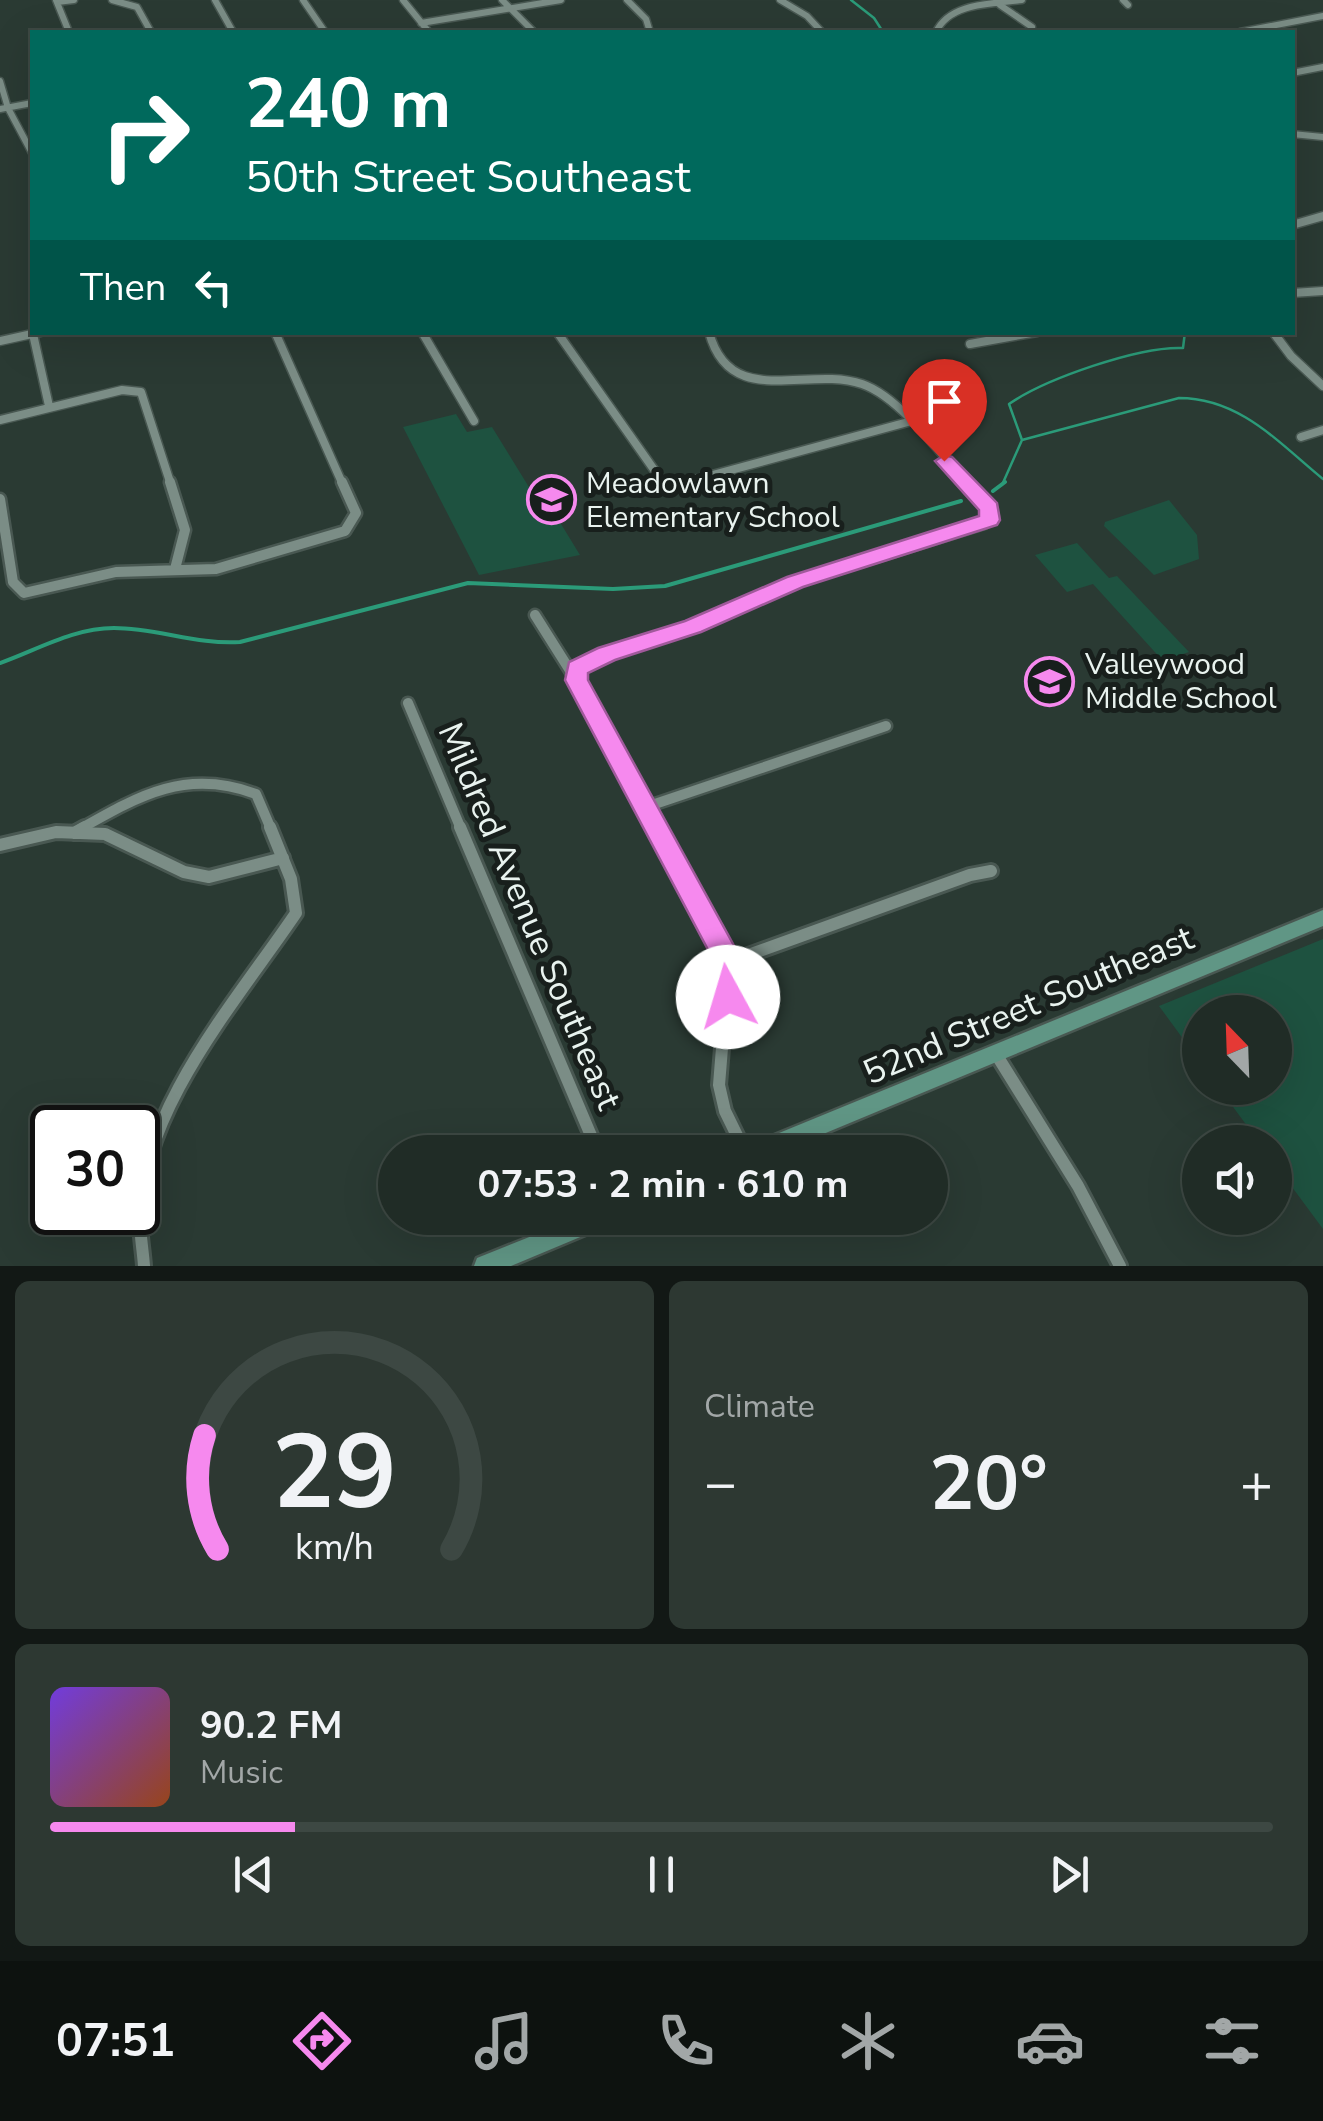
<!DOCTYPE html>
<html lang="en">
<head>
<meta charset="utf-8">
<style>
  body { margin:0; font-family:"Nunito Sans",sans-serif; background:#2d3832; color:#f1f3f6; height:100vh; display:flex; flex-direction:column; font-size:38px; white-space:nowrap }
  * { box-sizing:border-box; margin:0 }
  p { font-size:32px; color:#a2a7a7 }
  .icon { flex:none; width:55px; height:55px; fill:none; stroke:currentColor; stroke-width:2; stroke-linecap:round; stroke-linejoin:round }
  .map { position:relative; height:1266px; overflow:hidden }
  .panel { display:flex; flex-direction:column; gap:15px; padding:15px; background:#121815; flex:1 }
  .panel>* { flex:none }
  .guide { position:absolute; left:30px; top:30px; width:1265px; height:305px; border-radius:0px; box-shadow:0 10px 40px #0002,0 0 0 2px #3d4843; background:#00695c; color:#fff; overflow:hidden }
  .needle { width:65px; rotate:337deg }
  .controls { position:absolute; left:1182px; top:995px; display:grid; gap:20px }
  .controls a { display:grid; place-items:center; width:110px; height:110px; border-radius:50%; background:#202c26; box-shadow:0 10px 40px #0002,0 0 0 2px #3d4843; font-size:50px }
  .speed { position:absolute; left:30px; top:1105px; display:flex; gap:20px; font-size:50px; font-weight:700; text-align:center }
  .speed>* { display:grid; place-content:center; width:130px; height:130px; border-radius:50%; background:#202c26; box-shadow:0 10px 40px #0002,0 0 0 2px #3d4843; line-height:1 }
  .speed .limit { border:5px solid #111; border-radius:15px; background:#fff; color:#111 }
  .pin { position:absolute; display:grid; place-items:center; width:85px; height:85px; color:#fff; margin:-102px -42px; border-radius:50% 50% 50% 0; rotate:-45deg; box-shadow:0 0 10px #0007 }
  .pin .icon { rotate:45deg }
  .me { position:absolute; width:110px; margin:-55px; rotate:354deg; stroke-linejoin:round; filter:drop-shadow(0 0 8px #0008) }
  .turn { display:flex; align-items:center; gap:35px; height:210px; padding:0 50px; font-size:45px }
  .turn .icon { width:130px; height:130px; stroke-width:2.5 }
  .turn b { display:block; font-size:70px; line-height:85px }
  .then { display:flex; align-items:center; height:95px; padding:0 50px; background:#0003; gap:20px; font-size:38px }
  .big { font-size:75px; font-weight:700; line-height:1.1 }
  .panel .card { flex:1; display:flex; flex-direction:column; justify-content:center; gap:15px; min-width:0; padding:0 35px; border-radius:15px; background:#2d3832 }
  .panel .dial { align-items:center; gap:0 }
  .dial svg { height:260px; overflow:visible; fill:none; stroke:#3d4843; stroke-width:7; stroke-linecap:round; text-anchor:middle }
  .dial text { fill:#f1f3f6; stroke:none }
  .song { display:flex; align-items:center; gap:30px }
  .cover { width:120px; height:120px; border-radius:15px; background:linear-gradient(135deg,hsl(260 70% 55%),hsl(20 70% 35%)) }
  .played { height:10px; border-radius:5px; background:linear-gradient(90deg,#f689ee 20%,#3d4843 20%) }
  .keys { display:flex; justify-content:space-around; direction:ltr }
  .heat { display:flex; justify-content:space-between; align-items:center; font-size:55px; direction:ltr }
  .panel .tiles { flex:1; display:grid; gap:15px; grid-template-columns:1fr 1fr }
  .card:last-child { grid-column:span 2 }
  .trip { position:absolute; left:378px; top:1135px; width:570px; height:100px; border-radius:50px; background:#202c26; box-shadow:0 10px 40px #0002,0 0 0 2px #3d4843; font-weight:700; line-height:100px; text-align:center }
  .tab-bar { display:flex; height:160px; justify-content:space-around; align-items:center; background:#0d120f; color:#a2a7a7 }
  .tab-bar .icon { width:70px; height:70px }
  .tab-bar .on { color:#f689ee }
  .tab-bar b { font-size:45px; color:#f1f3f6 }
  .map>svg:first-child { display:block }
  .green { fill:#1e5240 }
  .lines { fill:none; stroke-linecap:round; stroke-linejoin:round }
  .stream-far1 { stroke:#2b9b79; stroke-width:2.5 }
  .stream { stroke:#2b9b79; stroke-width:4 }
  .minor-far3-casing { stroke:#495852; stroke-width:9 }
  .minor-far2-casing { stroke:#495852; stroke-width:11 }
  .minor-far1-casing { stroke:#495852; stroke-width:15 }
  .minor-casing { stroke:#495852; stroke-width:18 }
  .secondary-casing { stroke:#495852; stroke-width:5 }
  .minor-far3 { stroke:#7b8d86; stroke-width:6 }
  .minor-far2 { stroke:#7b8d86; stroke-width:8 }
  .minor-far1 { stroke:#7b8d86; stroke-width:10 }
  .minor { stroke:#7b8d86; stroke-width:12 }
  .secondary { fill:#609685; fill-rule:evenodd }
  .route { fill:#f689ee; stroke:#a0599b; stroke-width:2.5 }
  .labels { text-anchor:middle; stroke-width:10; stroke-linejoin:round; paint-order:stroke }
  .poi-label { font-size:30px; fill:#e9f3ef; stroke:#181f1c; text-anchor:start }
  .near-street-label { font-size:35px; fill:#e9f3ef; stroke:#181f1c }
</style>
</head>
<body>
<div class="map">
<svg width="1323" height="1266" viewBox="0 0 1323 1266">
  <rect width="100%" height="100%" fill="#2a3a33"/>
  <path class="green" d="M456,414L467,432L492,427L540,505L550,506L580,555L479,575L403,427Z
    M1169,500L1197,535L1199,559L1154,575L1104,526L1105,522Z
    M1077,543L1109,578L1117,576L1189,652L1163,661L1093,584L1067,592L1035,555Z
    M1323,939V1229L1275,1164V1142H1259L1219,1088H1275V1012H1200V1062L1159,1006Z"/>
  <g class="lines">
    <path class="stream-far1" d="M851,0L874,18L883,32
      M1022,440L1179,398C1240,398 1279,443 1323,479
      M1002,485L1022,440L1009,404C1045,379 1139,346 1183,348L1185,332"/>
    <path class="stream" d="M993,491L1005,482
      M0,663C37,650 73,628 114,628C157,628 197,645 240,642L468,583L613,589L665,586L961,501"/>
    <defs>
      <path id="minor-far3" d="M56,0L69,32
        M112,0L137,7L151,32
        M215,0L233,32
        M303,0L325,32
        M403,0L429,32
        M502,0L534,32
        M627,0L646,19L650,32
        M780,0L807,16L822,32
        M1123,0L1128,5
        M57,2L74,0
        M1000,5L1032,27
        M421,23L561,0
        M936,32C950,2 993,4 1022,0
        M1240,32L1323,16
        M1292,73L1323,67
        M0,81L8,108L32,153
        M0,109L32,103
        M1292,134L1323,137"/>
      <path id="minor-far2" d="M1292,225L1323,216
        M1292,293L1323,291
        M275,332L343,485
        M422,332L474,421
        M557,332L662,481L674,484L694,480L908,422
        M709,332C730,411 807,365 862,384C900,397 942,455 968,485
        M1273,332L1291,356L1323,386
        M33,334L49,406
        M0,341L41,332
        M970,344L1037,332
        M0,420L122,390L141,392L171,485
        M1301,437L1323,430"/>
      <path id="minor-far1" d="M170,482L185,530L175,569
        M668,482H682
        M0,499L13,582L24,593L116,572L216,569L345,531L356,513L342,482
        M535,615L576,680L657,829
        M576,680L577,668L588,660L693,626L795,582L984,523L993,517L966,482
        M408,703L461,829
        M646,807L886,726
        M80,829C140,795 187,768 256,794L271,829"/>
      <path id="minor" d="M460,827L598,1152
        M656,827L729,962L719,1085L725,1111L745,1152
        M74,833L85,827
        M0,845L56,832L105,834L184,872L209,877L283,858
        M729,962L970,875L991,871
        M996,1054L1078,1186L1120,1266
        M144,1266C143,1251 140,1235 140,1220C139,1111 238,999 296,913L291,879L270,827"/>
      <path id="secondary" d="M1323,910V926L780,1152H747L750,1145Z
        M577,1218H613L609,1225L511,1266H474L477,1258Z"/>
    </defs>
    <use href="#minor-far3" class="minor-far3-casing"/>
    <use href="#minor-far2" class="minor-far2-casing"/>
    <use href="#minor-far1" class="minor-far1-casing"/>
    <use href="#minor" class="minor-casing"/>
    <use href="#secondary" class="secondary-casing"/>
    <use href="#minor-far3" class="minor-far3"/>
    <use href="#minor-far2" class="minor-far2"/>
    <use href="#minor-far1" class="minor-far1"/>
    <use href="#minor" class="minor"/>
    <use href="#secondary" class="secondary"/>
  </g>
  <path class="route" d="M944,455L952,457L997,503L1000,520L997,525L803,587L701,632L615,660L588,673V680L743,962L742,997L738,1006L728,1010L718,1006L713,997L715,963L565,680L569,662L598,648L685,621L787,577L979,516V510L935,461Z"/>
  <defs>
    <symbol id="school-ring" viewBox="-11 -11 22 22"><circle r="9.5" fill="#181f1c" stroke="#f689ee" stroke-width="1.5"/><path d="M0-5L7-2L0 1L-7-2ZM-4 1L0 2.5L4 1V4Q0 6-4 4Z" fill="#f689ee"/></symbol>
  </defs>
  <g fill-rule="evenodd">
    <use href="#school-ring" x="524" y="472" width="55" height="55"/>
    <use href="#school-ring" x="1022" y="654" width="55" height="55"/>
  </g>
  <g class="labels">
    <g class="poi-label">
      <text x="586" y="493">Meadowlawn<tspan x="586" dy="34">Elementary School</tspan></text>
      <text x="1085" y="674">Valleywood<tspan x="1085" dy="34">Middle School</tspan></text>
    </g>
    <g class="near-street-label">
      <text transform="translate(530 916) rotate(67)" y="12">Mildred Avenue Southeast</text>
      <text transform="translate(1028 1005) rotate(-23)" y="12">52nd Street Southeast</text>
    </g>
  </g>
</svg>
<div class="controls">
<a><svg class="needle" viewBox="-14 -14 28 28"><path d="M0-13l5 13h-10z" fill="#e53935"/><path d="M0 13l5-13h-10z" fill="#a2a7a7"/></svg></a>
<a><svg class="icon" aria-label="sound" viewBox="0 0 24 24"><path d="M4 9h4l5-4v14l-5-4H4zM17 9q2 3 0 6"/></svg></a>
</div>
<div class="speed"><div class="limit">30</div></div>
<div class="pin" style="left:944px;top:461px;background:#d93025"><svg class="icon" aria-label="arrive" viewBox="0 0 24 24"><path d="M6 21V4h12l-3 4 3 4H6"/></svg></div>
<svg class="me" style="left:728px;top:997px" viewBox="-20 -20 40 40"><circle r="19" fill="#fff"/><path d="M0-13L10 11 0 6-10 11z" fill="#f689ee"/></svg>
<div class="trip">07:53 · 2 min · 610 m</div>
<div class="guide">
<div class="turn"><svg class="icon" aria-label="right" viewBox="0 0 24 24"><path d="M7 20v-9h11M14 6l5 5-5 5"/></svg><div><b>240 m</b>50th Street Southeast</div></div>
<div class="then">Then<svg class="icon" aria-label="left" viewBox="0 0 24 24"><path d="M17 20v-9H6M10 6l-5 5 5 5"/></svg></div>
</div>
</div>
<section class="panel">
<div class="tiles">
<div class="card dial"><svg viewBox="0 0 100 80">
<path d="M14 69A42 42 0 1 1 86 69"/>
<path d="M14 69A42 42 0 0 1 10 34" stroke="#f689ee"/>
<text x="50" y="56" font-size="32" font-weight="700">29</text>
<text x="50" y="72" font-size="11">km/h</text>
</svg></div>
<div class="card"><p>Climate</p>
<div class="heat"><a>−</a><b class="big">20°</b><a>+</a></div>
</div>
<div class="card">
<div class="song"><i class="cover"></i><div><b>90.2 FM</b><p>Music</p></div></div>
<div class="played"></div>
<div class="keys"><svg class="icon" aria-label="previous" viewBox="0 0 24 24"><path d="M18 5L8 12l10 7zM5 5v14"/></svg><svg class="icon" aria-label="pause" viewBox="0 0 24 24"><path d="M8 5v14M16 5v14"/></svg><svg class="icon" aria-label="next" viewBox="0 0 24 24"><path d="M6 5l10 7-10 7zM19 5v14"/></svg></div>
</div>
</div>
</section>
<nav class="tab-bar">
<b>07:51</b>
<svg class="icon on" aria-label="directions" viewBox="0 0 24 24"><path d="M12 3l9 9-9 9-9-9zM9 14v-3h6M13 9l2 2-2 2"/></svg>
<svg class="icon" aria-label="music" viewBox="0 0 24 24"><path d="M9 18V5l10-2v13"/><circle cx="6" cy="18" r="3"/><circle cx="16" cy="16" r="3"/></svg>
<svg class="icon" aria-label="phone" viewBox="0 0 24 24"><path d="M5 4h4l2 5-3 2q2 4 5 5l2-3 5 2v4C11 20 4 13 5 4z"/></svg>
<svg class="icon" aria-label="climate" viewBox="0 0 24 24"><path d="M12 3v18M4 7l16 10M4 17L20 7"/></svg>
<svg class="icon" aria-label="car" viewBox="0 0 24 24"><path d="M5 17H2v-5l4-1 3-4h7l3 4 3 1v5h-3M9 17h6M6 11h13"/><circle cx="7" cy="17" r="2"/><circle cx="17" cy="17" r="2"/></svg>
<svg class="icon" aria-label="filters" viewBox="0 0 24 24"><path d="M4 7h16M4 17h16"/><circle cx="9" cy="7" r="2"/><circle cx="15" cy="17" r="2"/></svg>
</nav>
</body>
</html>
